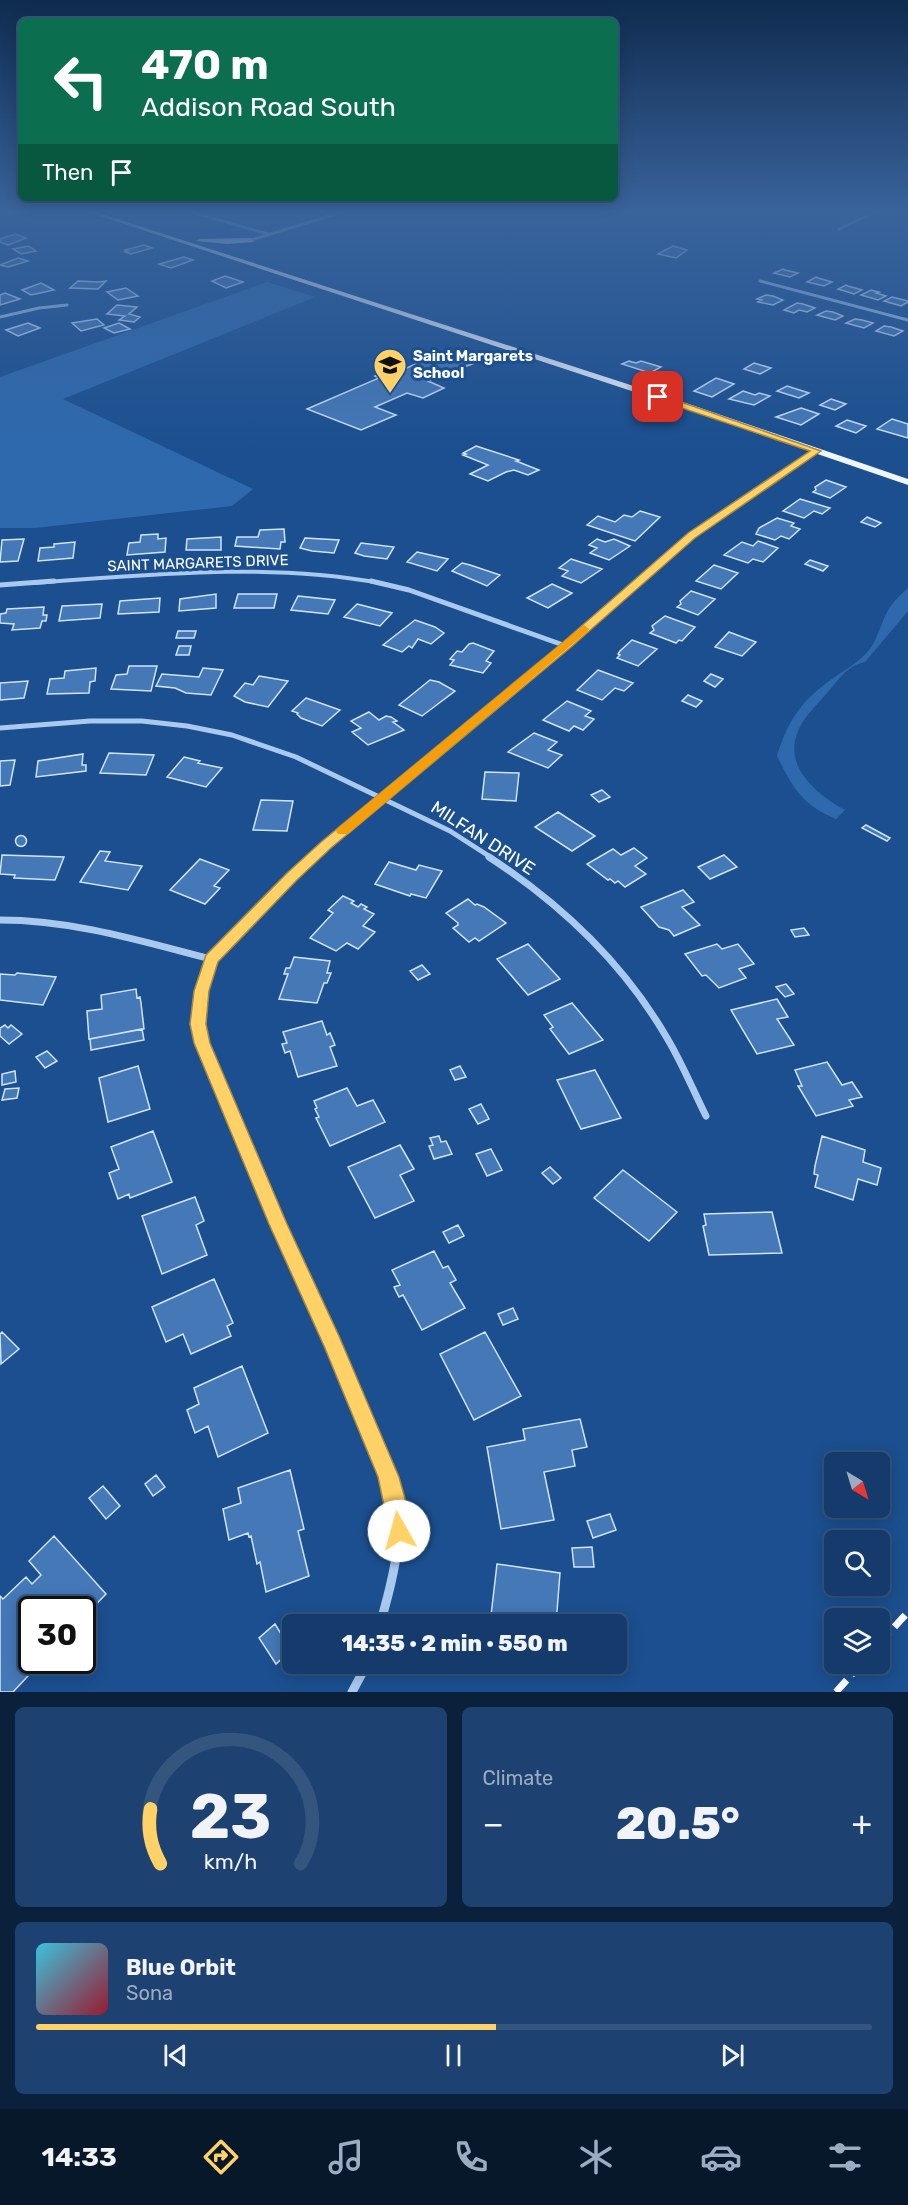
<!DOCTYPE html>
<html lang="en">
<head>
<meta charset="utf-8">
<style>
  body { margin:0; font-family:Rubik,sans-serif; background:#1d4271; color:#f1f3f6; height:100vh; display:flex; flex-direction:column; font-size:22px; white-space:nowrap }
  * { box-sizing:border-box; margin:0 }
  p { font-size:20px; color:#9dadc1 }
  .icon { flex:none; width:33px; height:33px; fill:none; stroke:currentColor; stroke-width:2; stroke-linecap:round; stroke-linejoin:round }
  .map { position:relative; height:1692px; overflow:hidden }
  .details { display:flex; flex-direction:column; gap:15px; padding:15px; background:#0b203b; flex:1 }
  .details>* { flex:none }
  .banner { position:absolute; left:18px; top:18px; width:600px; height:183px; border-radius:9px; box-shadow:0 3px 15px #0003,0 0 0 2px #33557e; background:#0b6e4f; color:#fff; overflow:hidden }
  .needle { width:39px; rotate:142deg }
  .controls { position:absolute; left:824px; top:1452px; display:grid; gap:12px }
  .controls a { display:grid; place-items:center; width:66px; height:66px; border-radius:9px; background:#143b6b; box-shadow:0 3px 15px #0003,0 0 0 2px #33557e; font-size:30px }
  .speed { position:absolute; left:18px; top:1596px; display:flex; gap:12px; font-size:30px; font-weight:700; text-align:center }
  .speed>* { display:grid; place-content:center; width:78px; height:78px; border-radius:50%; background:#143b6b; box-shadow:0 3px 15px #0003,0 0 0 2px #33557e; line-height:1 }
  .speed .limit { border:3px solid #111; border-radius:9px; background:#fff; color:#111 }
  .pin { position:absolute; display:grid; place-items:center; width:51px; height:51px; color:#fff; margin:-26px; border-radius:12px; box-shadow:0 3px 9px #0006 }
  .me { position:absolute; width:66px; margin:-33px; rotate:353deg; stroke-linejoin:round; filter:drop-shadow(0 0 4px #0008) }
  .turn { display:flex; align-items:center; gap:21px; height:126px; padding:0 24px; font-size:27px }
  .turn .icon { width:78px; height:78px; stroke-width:2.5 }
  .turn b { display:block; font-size:42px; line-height:51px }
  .then { display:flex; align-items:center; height:57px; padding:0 24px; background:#0003; gap:12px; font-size:22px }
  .big { font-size:45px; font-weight:800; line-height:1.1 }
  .details .tile { flex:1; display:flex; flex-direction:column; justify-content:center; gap:9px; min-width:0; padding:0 21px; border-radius:9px; background:#1d4271 }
  .details .dial { align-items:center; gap:0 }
  .dial svg { height:156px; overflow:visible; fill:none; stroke:#33557e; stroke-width:7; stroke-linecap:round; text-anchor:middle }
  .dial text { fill:#f1f3f6; stroke:none }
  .song { display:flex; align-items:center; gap:18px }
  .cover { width:72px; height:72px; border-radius:9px; background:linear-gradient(135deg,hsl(190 70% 55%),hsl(350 70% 35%)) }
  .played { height:6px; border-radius:3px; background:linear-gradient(90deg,#ffd166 55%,#33557e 55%) }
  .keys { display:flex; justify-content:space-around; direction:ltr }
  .heat { display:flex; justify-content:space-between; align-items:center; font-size:33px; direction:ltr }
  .details .tiles { flex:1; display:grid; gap:15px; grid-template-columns:1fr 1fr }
  .tile:last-child { grid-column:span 2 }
  .trip { position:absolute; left:282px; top:1614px; width:345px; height:60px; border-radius:9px; background:#143b6b; box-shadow:0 3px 15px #0003,0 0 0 2px #33557e; font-weight:800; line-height:60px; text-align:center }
  .dock { display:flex; height:96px; justify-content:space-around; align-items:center; background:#08182b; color:#9dadc1 }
  .dock .icon { width:42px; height:42px }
  .dock .on { color:#ffd166 }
  .dock b { font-size:27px; color:#f1f3f6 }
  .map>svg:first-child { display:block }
  .green { fill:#2e69ad }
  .building { fill:#4478b7; stroke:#cfe3fa; stroke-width:1.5 }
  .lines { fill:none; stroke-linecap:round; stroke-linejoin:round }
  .street-far4 { stroke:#a9c9ee; stroke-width:3 }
  .street-far3 { stroke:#a9c9ee; stroke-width:4 }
  .street-far2 { stroke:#a9c9ee; stroke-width:5 }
  .street-far1 { stroke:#a9c9ee; stroke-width:7 }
  .street { stroke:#a9c9ee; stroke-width:9 }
  .primary { fill:#f0f6ff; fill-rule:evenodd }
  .rail { stroke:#fff; stroke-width:7; stroke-dasharray:16 7; stroke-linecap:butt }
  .route { fill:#ffd166; stroke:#a68842; stroke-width:1.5 }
  .slow { fill:#f59e0b }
  .labels { text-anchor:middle; stroke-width:6; stroke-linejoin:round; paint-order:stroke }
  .far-poi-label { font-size:15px; font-weight:bold; fill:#fff; stroke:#1b4f8f; text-anchor:start }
  .far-street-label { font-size:15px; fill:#fff; stroke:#1b4f8f }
  .street-label { font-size:18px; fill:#fff; stroke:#1b4f8f }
</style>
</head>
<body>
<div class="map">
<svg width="908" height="1692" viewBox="0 0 908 1692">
  <rect width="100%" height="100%" fill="#1b4f8f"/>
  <path class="green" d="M267,282L315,297L63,399L253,489L232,506L35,528H0V377Z
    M908,588V611L865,662C846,666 840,679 827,693C816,706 802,718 797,734C784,768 819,796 845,810L836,819C801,804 793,788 777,756C787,724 798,705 825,684C839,673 858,664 869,650C878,639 880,625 887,612C892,603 900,595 908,588Z"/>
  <path class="building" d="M15,234L26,238L8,245L0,242V239Z
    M144,245L152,248L131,254L125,252L128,251L125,250Z
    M29,246L36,251L21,254L13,249Z
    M673,246L687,250L676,258L658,254Z
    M184,257L193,260L171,268L159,264Z
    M18,258L28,261L8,267L0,265Z
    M783,269L785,270L798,273L790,277L774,273Z
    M225,276L243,282L226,288L212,281Z
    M816,277L818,278L832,282L824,286L807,282Z
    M78,281L98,282L106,281L98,289L70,288Z
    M41,283L54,290L31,295L22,290Z
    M846,285L848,286L862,290L854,294L838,289Z
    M126,288L138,296L118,300L107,292Z
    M871,290L879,292L876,293L886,296L878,300L861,295Z
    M5,293L20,299L0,305V295Z
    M766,295L773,296L783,300L773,305L758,302L762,300L757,299Z
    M892,297L908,301V302L901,306L884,301Z
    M797,303L803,304L815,308L807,312L799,310L794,313L784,310Z
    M117,305L137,307L129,314L140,317L134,322L119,320L125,316L107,314Z
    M826,311L833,312L843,316L835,320L817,315Z
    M97,319L104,325L81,331L72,323Z
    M855,319L862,320L873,323L864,328L846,323Z
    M28,323L40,328L18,336L6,330Z
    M119,323L130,329L114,333L104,328Z
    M884,326L891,327L903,331L894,336L876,331Z
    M441,352L449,355L454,353L476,360L471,362L475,363L428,381L444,388L423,398L407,393L375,407L396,415L361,430L307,409L379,378L375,376L382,373L392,375Z
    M629,361L636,363L641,361L661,367L650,373L622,364Z
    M754,363L771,368L760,374L744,369Z
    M716,378L734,384L712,397L694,391Z
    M787,386L809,393L799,398L777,391Z
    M743,391L755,395L759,393L770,396L754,405L729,399Z
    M831,399L846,404L835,410L820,405Z
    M801,408L819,414L801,425L776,417Z
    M892,419L908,424V438L877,429Z
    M847,420L866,426L856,433L836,426Z
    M476,446L519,460L516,461L539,470L528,475L514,470L506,472L488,481L470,474L488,465L463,455L466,454L463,453Z
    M826,480L846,487L830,498L813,492L816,490L815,487Z
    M800,499L830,508L822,514L814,511L804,518L783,511Z
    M640,511L660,517L635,541L587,525L598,516L615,522L624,515L632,517Z
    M867,517L881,523L875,527L861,522Z
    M777,518L794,523L791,526L800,529L789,539L781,536L775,540L756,534L759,528Z
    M284,529L285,542H281L280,549L235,546L237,537H258L260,530Z
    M158,534V539L166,538L165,552L127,555L129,543L140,542L141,535Z
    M221,537V550H186L187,539Z
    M305,538L339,540L334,553L312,551L300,548Z
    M24,539L18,561L0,562L2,540Z
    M597,539L605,542L614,539L630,546L609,560L590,553L597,548L589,545Z
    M758,541L778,548L763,562L753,559L748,563L724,555L742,542L753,546Z
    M75,542L73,558L38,561L40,548L54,547V544Z
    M361,543L394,547L387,559L364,556L355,553Z
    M417,552L448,559L437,571L407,562Z
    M571,559L602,569L581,583L562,576L568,571L559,568Z
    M810,560L828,566L823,571L805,564Z
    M462,563L470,565L500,575L487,586L452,571Z
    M714,565L738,573L721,589L696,581Z
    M552,584L572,593L548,608L527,598Z
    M691,591L715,599L698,615L677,607L681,604L680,601Z
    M216,594V608L179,611L180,599Z
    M238,594H277L274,608H234Z
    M298,596L335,600L328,614L291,610Z
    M160,598L159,612L118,614L120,601Z
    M102,604L100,618L59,621L62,606Z
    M357,604L392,613L380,626L344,617Z
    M44,607L43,615H47L46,621H42L40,628L12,630L14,624L0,623V614L6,613L7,609Z
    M665,616L695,627L682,641L679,640L676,643L650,633L654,630L652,626Z
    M415,620L435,627L444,633L431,644L418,639L412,648L409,646L402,652L383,645Z
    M178,631H196L194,638H176Z
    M729,632L756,642L742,656L715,647Z
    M632,640L657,649L638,666L617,658L620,655L618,654L620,651Z
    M473,643L494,651L486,661L491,663L483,673L450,665L454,660L450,659L457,651L462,652L469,644Z
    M179,646H191L189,655H176Z
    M129,666H157L151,691L111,689L116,675L127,674Z
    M96,668L95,681L90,682L89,693L47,694L50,679L64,678L65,671Z
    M203,668L223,670L211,695L186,693L175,688L156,686L162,674L199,677Z
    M598,670L633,683L624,691L615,688L602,700L577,690Z
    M711,674L723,679L715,687L704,681Z
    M259,676L288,681L268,707L245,702L234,696L245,683L253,685Z
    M430,680L439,682L455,691L422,716L399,705Z
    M28,681L24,698L0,700V683Z
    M688,695L702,701L696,707L682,701Z
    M306,698L340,710L322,726L301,718L297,714L298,713L292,711Z
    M567,701L591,711L585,716L594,719L583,730L574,726L569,731L543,720Z
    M369,712L379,720L386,716L391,717L397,721L393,722L404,730L368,745L352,732L361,728L351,721Z
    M534,733L557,742L548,750L562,755L548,768L508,752Z
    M109,753L154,755L146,775L100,773Z
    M83,754L82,765H86V771L36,777L38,761Z
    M184,757L200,761L198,763L222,768L206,787L167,777Z
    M15,760L10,785L0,786V761Z
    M485,772L519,773L516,801L482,799Z
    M602,790L610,797L599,802L591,795Z
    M261,800L293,801L287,831L253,830Z
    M558,812L595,836L572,851L535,827Z
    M866,825L890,838L887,841L862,828Z
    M15.5 841a5.5 5.5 0 1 1 11 0a5.5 5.5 0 1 1-11 0Z
    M634,848L647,858L635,866L646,874L625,887L618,881L615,883L610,879L608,880L587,864L613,849L621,855Z
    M100,851L110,852L105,861L142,866L128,890L80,882Z
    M2,855L64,857L55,880L14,878L15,875L0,874Z
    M724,855L737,867L710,879L698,867Z
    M200,859L229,870L214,886L220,888L205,904L170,890Z
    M389,862L416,870L419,865L442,871L426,898L411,894L410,896L375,884Z
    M683,890L694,902L682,907L700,925L674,936L669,930L659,927L641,907Z
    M343,896L354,901L351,903L358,907L361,904L367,907L364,909L374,914L363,926L375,932L358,949L347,943L336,951L310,938L333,913L328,910Z
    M468,899L475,905L477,904L484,907L506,923L479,941L475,938L469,942L453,928L458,925V923L446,913Z
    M804,928L809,935L795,937L791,930Z
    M528,944L560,979L528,995L497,959Z
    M717,944L722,949L738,944L754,964L739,969L746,978L719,988L706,975L702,976L685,954Z
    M294,957L330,961L327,973H331L327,983H324L317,1003L279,999L288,974H284L286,968H290Z
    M422,965L430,974L418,980L410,971Z
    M17,973L56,977L43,1005L0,1000V974L15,975Z
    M786,984L794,994L785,997L776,987Z
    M136,989L137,998L140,997L141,1003L144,1029L89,1039L87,1011L102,1009L101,995Z
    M777,999L788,1017L777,1019L794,1045L757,1054L731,1010Z
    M572,1003L603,1040L569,1054L550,1029L553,1027L544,1015Z
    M322,1021L327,1035L330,1033L335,1045L330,1047L337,1066L298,1077L290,1051L285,1053L282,1044L287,1043L283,1032Z
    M5,1025L8,1028L11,1025L22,1034L9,1044L0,1036V1028Z
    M142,1029L144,1040L91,1050L90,1039Z
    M47,1051L57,1061L45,1068L36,1057Z
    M827,1062L842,1085L852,1082L862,1097L849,1100L853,1106L816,1116L798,1086H802L795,1070Z
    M138,1066L150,1109L108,1122L99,1078Z
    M460,1066L466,1077L455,1080L450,1070Z
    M595,1070L621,1118L581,1129L557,1080Z
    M15,1071L16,1082L2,1085V1074Z
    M19,1088L17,1098L2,1100L5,1089Z
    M347,1088L357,1106L373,1100L385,1122L330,1146L316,1118L319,1117L315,1109L317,1108L314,1101Z
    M481,1104L489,1119L478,1124L469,1109Z
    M153,1131L172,1182L130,1198L129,1194L118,1199L109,1173L119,1169L111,1147Z
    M439,1136L441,1142L446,1141L452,1154L434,1159L429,1146L433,1145L430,1138Z
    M822,1136L865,1150L863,1162L881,1168L877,1185L858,1179L853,1200L815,1187L818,1175L814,1174L815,1166Z
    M400,1145L414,1169L400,1175L414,1201L375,1218L348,1167Z
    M491,1149L502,1170L487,1176L476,1154Z
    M550,1167L561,1178L553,1184L542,1173Z
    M623,1170L677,1212L649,1241L594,1198Z
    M195,1197L204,1221L196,1225L207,1255L162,1274L142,1216Z
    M772,1212L782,1253L709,1255L703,1226L706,1225L704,1214Z
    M458,1225L464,1236L449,1243L443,1232Z
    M434,1251L443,1268L448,1266L456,1280L450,1283L465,1308L422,1330L403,1295L399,1297L394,1287L400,1285L392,1270Z
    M214,1279L233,1323L227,1326L231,1336L191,1354L183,1334L166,1342L152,1307Z
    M513,1308L518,1319L503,1325L498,1314Z
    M2,1332L19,1349L1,1364L0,1334Z
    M485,1332L521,1396L474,1420L440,1354Z
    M242,1366L268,1433L218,1457L208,1426L195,1433L187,1410L199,1404L194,1388Z
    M580,1419L587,1447L572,1450L575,1466L544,1472L554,1520L501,1529L487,1447L525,1440L523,1429Z
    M290,1470L304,1529L298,1531L309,1576L266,1592L260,1562L257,1564L251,1536L249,1537L248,1533L229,1540L223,1509L241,1503L238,1488Z
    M156,1475L165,1487L153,1496L145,1484Z
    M103,1486L120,1506L106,1519L89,1498Z
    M610,1514L616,1530L593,1538L587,1521Z
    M54,1536L106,1594L82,1619V1610H32V1660H43L13,1692H0V1596L3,1599L26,1577L32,1584L41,1575L29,1561Z
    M592,1547L594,1567H574L572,1548Z
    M497,1564L560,1573L556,1624H490Z
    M275,1624L291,1650L276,1664L259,1638Z"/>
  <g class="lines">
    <path class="street-far4" d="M192,212L268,234
      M839,229L875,212
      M251,240L342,212
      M760,281L908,320
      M0,317L39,308L67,305"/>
    <path class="street-far3" d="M32,583C148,575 265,562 380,583
      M637,583L691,535L816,451"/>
    <path class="street-far2" d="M371,581L409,590L566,646
      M0,585L54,581
      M0,728L90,721H142L187,726L232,735L296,757L450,831L492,858
      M311,858L566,646L639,581"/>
    <path class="street-far1" d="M489,857C561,904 624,964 667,1038C682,1063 693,1090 706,1116
      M0,920C73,920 141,941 211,959
      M276,1219L202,1043L198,1024L201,991L211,959L313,857"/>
    <path class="street" d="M275,1218L389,1477C393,1495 400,1514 399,1532C397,1563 389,1594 380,1624
      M352,1692L367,1664"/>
    <path class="primary" d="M88,212H96L683,402L908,479V485L677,406Z
      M251,238L254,242L227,244L196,241L200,239Z"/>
    <path class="rail" d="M879,1644L908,1612
      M836,1692L861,1664"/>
  </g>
  <linearGradient id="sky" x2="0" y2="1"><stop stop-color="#0f2b4f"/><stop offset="0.47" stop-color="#39639b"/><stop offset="1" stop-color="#39639b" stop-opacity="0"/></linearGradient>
  <rect width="908" height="448" fill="url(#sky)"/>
  <path class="route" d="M655,395H661L821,451L695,538L570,648L331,848L297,880L218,962L209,991L206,1024L210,1043L287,1224L339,1336L399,1477L408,1509L409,1531L406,1539L399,1542L391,1539L378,1477L324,1346L269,1224L194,1043L190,1024L194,991L206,955L287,873L321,842L562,643L688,533L810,451L655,399Z"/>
  <path class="slow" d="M584,625L589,629L588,631L348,834H338L336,831L338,828Z"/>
  <defs>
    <symbol id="school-pin" viewBox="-11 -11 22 30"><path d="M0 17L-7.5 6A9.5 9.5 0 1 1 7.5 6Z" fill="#ffd166" stroke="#1b4f8f"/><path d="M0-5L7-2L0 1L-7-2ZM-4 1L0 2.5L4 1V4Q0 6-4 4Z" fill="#111"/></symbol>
  </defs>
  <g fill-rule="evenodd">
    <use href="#school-pin" x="371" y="346" width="38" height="52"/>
  </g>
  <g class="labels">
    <g class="far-poi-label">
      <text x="413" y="361">Saint Margarets<tspan x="413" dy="17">School</tspan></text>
    </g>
    <g class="far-street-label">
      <text transform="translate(198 563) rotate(-2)" y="5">SAINT MARGARETS DRIVE</text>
    </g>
    <g class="street-label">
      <text transform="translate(483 838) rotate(33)" y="6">MILFAN DRIVE</text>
    </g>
  </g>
</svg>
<div class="controls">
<a><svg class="needle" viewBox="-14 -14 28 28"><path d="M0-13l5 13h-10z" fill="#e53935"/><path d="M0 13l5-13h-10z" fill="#9dadc1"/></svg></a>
<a><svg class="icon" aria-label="search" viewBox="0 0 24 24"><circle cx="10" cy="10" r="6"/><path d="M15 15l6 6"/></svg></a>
<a><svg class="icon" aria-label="layers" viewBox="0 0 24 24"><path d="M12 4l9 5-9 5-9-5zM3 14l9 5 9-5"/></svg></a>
</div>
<div class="speed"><div class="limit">30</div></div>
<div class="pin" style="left:658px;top:397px;background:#d93025"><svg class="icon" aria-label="arrive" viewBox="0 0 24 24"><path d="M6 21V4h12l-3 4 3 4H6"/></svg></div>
<svg class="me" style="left:399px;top:1531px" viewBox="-20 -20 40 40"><circle r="19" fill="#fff"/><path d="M0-13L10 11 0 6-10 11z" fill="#ffd166"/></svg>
<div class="trip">14:35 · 2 min · 550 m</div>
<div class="banner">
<div class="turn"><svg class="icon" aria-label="left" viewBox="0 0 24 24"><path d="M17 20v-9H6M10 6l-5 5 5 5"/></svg><div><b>470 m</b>Addison Road South</div></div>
<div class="then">Then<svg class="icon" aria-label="arrive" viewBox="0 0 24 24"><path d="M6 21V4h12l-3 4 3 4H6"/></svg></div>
</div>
</div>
<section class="details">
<div class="tiles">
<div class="tile dial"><svg viewBox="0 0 100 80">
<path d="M14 69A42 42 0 1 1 86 69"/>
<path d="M14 69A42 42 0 0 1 9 41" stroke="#ffd166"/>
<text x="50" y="56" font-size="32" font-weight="700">23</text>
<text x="50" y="72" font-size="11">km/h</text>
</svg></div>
<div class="tile"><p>Climate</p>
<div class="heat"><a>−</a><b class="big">20.5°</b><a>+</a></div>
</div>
<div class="tile">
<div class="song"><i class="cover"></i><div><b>Blue Orbit</b><p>Sona</p></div></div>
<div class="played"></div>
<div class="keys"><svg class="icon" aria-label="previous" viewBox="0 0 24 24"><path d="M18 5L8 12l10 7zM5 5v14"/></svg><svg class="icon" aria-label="pause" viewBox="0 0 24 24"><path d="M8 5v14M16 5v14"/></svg><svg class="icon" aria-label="next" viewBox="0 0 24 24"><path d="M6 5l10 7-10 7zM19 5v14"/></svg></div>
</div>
</div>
</section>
<nav class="dock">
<b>14:33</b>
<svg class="icon on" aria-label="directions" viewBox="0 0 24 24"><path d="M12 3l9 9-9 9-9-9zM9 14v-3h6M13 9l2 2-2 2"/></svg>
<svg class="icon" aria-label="music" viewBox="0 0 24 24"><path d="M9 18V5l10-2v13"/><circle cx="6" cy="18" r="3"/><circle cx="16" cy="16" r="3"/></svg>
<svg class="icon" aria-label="phone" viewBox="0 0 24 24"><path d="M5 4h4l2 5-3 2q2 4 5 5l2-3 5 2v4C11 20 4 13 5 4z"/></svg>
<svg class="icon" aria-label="climate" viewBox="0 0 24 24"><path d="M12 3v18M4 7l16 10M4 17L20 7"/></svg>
<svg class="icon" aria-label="car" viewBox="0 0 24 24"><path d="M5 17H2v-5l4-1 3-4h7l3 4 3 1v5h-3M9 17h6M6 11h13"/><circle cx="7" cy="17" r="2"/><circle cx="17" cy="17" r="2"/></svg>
<svg class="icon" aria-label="filters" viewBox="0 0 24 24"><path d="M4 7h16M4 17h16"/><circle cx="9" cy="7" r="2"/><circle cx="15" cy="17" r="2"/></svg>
</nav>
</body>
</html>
